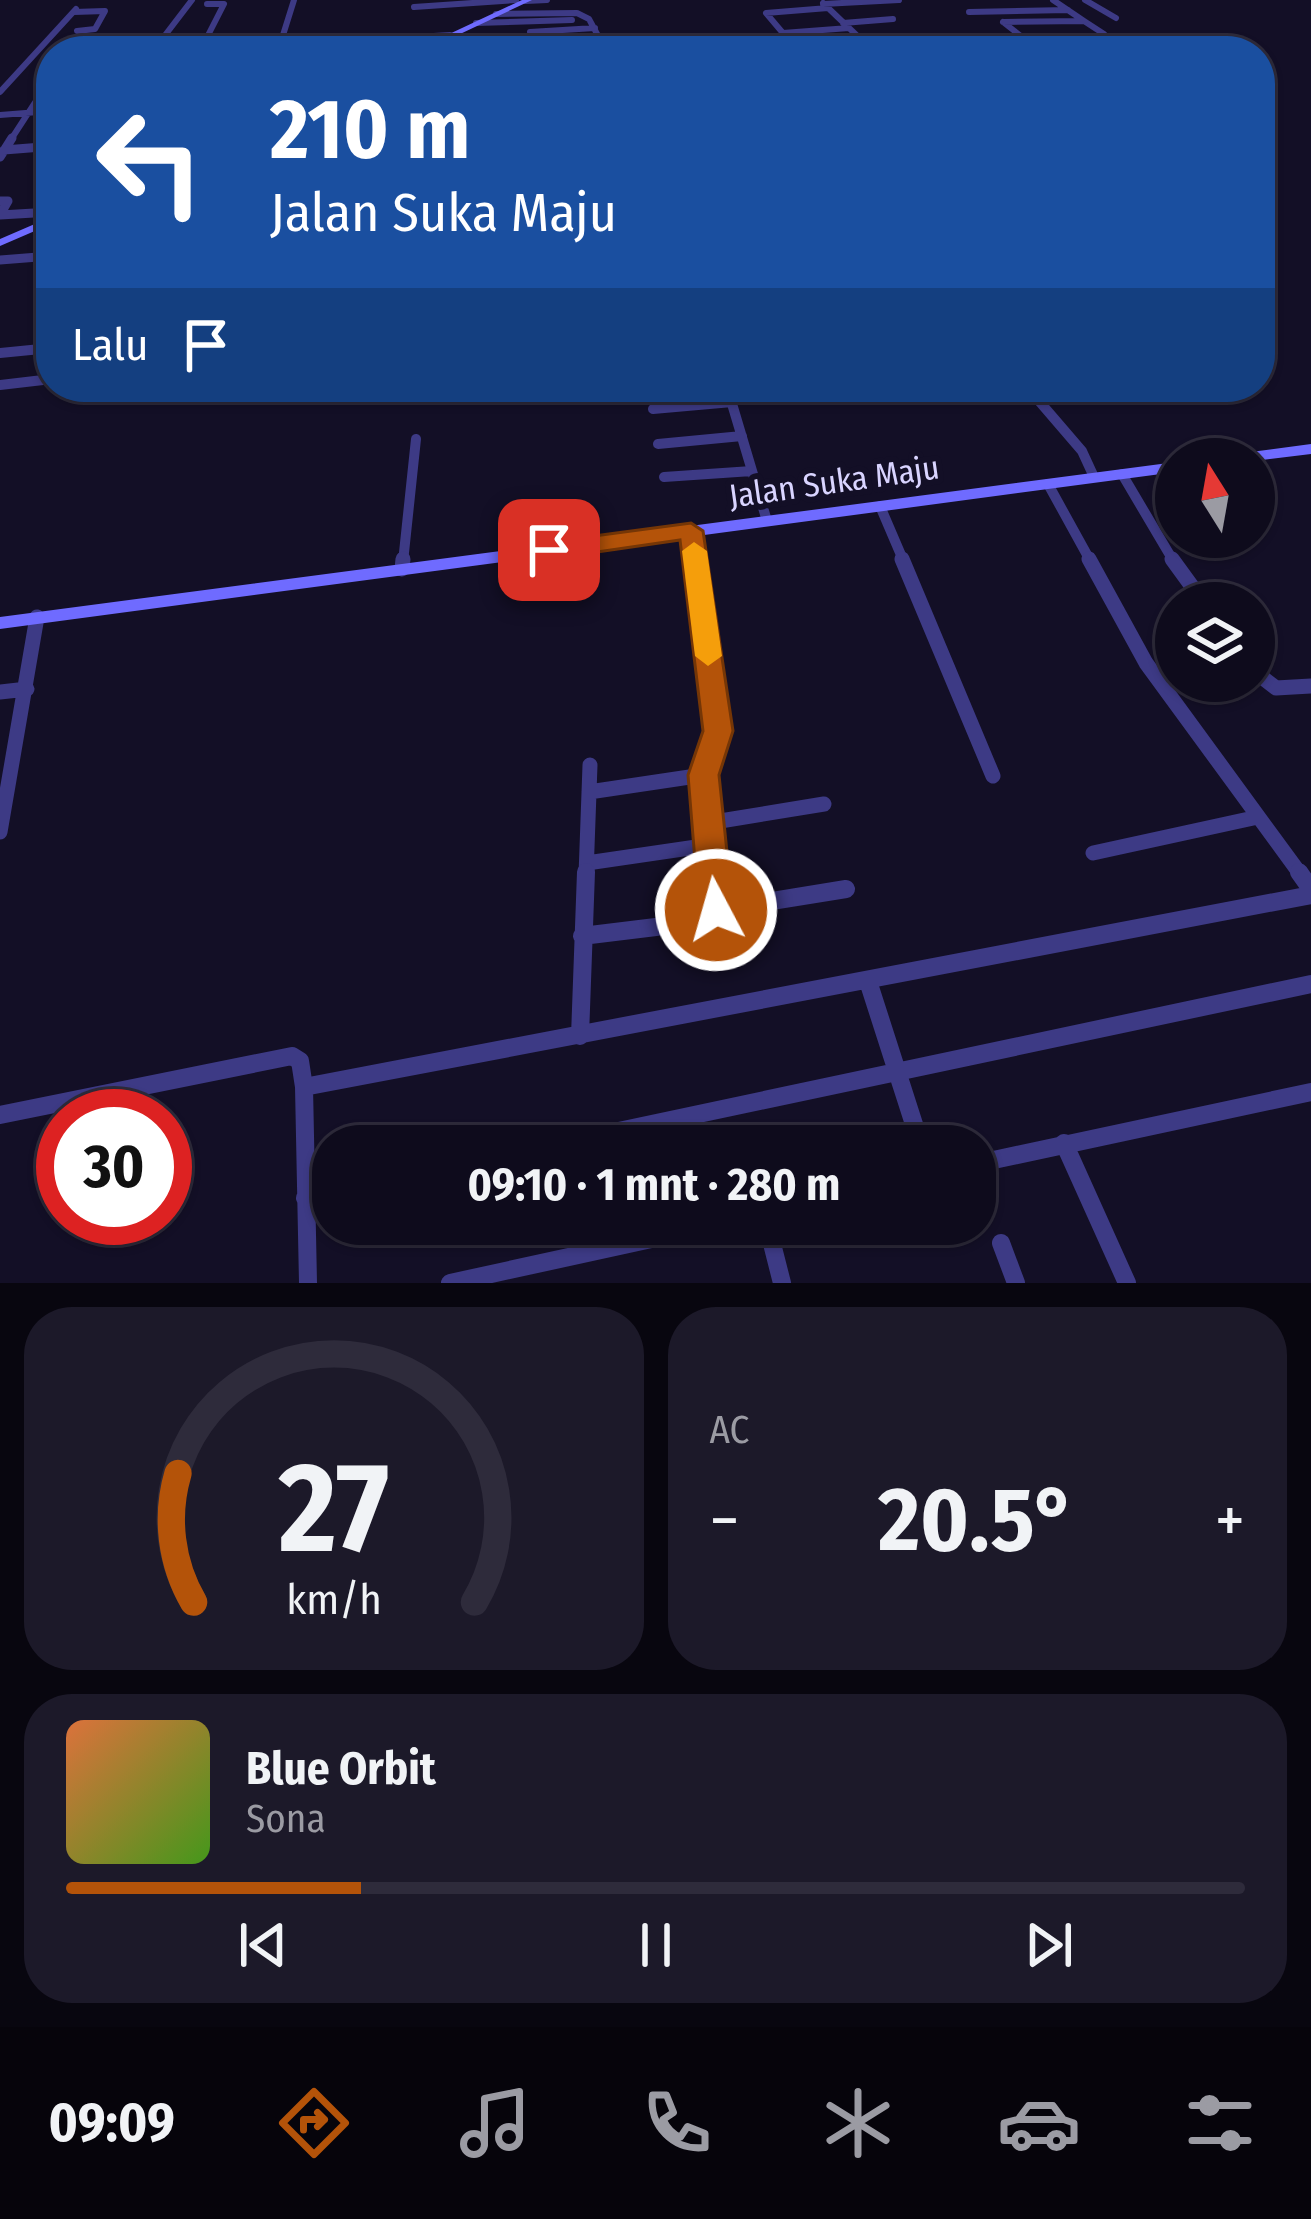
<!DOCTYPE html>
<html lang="id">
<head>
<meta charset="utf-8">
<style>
  body { margin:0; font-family:"Fira Sans Condensed",sans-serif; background:#1c1929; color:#f1f3f6; height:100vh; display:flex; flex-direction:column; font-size:45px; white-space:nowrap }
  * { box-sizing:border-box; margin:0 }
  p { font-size:39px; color:#9b9ba3 }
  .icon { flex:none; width:66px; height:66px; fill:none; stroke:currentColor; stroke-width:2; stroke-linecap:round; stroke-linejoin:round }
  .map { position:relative; height:1283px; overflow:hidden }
  .details { display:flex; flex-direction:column; gap:24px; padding:24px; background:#08060f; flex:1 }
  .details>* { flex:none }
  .banner { position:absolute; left:36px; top:36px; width:1239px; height:366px; border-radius:48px; box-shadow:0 3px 9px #0004,0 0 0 3px #2e2b3b; background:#1a4fa0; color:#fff; overflow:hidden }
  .needle { width:78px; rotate:349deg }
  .tools { position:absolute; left:1155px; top:438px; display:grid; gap:24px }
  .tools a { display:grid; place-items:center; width:120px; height:120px; border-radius:50%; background:#0e0b1c; box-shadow:0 3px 9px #0004,0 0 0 3px #2e2b3b; font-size:60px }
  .speed { position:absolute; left:36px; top:1089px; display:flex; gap:24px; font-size:60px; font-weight:700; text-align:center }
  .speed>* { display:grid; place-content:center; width:156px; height:156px; border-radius:50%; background:#0e0b1c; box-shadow:0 3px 9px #0004,0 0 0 3px #2e2b3b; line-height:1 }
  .speed .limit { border:18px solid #d22; background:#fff; color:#111 }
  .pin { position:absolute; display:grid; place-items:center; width:102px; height:102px; color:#fff; margin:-51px; border-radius:24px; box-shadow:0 6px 18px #0006 }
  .me { position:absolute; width:132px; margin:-66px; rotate:354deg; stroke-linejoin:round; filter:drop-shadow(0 0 9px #0008) }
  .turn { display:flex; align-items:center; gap:42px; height:252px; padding:0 36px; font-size:54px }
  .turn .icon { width:156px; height:156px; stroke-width:2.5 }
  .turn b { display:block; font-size:84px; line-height:102px }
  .then { display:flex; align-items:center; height:114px; padding:0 36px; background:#0003; gap:24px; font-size:45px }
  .big { font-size:90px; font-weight:700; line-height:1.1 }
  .details .card { flex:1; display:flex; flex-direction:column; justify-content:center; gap:18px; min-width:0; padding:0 42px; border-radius:48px; background:#1c1929 }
  .details .dial { align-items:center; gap:0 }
  .dial svg { height:312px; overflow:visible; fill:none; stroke:#2e2b3b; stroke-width:7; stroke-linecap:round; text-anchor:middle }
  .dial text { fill:#f1f3f6; stroke:none }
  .song { display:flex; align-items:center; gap:36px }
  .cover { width:144px; height:144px; border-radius:18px; background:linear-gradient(135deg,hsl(20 70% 55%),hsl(100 70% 35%)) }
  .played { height:12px; border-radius:6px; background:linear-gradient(90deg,#b45309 25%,#2e2b3b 25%) }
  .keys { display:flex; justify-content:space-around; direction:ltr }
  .heat { display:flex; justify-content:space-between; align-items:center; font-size:66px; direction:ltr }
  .details .tiles { flex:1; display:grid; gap:24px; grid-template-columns:1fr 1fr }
  .card:last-child { grid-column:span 2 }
  .trip { position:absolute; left:312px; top:1125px; width:684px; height:120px; border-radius:48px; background:#0e0b1c; box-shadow:0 3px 9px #0004,0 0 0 3px #2e2b3b; font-weight:700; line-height:120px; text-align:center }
  .menu { display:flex; height:192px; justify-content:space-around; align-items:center; background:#06040b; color:#9b9ba3 }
  .menu .icon { width:84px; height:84px }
  .menu .active { color:#b45309 }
  .menu b { font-size:54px; color:#f1f3f6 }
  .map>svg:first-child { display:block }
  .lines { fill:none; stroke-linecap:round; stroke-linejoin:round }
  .street-far4 { stroke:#3d3a85; stroke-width:6 }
  .street-far3 { stroke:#3d3a85; stroke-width:9 }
  .street-far2 { stroke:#3d3a85; stroke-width:10 }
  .street-far1 { stroke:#3d3a85; stroke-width:15 }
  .street { stroke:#3d3a85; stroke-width:18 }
  .secondary { fill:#6f6bff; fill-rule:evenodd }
  .route { fill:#b45309; stroke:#753606; stroke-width:3 }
  .slow { fill:#f59e0b }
  .labels { text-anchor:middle; stroke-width:12; stroke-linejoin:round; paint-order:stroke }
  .street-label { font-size:33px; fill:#d9d4ff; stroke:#130f26 }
</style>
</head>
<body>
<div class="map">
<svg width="1311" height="1283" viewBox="0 0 1311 1283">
  <rect width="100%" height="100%" fill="#130f26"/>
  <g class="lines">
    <path class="street-far4" d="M1085,0L1116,18
      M526,1L547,0
      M823,3L873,51
      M823,4L899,0
      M414,7L516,0
      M74,12L105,11L95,29L77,31
      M969,12L1068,10
      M496,14L577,13L589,19L603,45
      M1084,21L1104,34
      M1003,22L1084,21L1053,0
      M1003,22L1040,51
      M476,23L572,20
      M843,23L893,19
      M530,32L595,28
      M783,33L849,28
      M335,42L450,35
      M422,49L523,40
      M153,51L192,0
      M200,51L224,4H207
      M278,51L294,0
      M523,51L623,43
      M729,51L793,45L766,13L828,8
      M816,51L868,47
      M1025,51L1101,45
      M0,92L76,9
      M0,115L51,111
      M10,141L51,78"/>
    <path class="street-far3" d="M4,150L42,147
      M0,157L12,138
      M0,201H8L0,215L51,212
      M37,213L51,189
      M0,260L51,256"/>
    <path class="street-far2" d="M0,353L51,348
      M0,385L43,380
      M727,387L767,521
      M1027,387L1082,451L1094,477
      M563,390L588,387
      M653,409L732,402
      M658,444L742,436
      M1122,474L1174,562
      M664,477L752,471
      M1048,484L1091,562
      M880,506L904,562
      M691,531L695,562
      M403,562L416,439"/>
    <path class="street-far1" d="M695,559L718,731L703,775L713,875
      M902,559L993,776
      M1089,559L1146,663L1301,875
      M1172,559L1204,603
      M402,569L403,559
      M1254,671L1276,688L1311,686
      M0,692L27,689
      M589,792L703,775
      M708,823L824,804
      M0,832L37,617
      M1093,853L1258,817
      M587,863L710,845
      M586,875L590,765"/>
    <path class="street" d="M1299,872L1311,889
      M716,910L846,889
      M582,936L705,921L716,910L712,872
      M868,981L921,1146
      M580,1036L586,872
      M304,1087L1311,895
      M0,1115L292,1056L300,1061L304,1087L308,1283
      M1064,1143L1127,1283
      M548,1146L1311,984
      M975,1164L1311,1092
      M305,1198L333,1192
      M767,1224L782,1283
      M1001,1243L1016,1283
      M450,1283L720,1224"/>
    <path class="secondary" d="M522,0H532L424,51H413Z
      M51,217V224L0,246V239Z
      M1311,444V454L1254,461L1228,459L1235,454Z
      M1176,462V472L0,629V617Z"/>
  </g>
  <path class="route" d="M691,523L703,531L733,731L719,775L733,910L728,921L716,926L704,921L699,910L688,775L703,731L680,540L549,559L536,550L549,542Z"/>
  <path class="slow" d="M694,542L707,551L722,656L708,666L695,656L682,551Z"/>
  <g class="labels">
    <g class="street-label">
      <text transform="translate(834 481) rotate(-8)" y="12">Jalan Suka Maju</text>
    </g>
  </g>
</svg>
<div class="tools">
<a><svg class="needle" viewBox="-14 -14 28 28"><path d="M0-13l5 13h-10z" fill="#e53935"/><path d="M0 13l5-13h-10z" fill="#9b9ba3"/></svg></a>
<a><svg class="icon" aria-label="layers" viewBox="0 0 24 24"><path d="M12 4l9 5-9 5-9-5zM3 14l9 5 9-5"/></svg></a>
</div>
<div class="speed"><div class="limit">30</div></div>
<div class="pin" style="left:549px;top:550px;background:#d93025"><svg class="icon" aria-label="arrive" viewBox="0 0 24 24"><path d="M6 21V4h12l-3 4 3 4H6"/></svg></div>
<svg class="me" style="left:716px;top:910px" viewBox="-20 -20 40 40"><circle r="17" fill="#b45309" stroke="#fff" stroke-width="3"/><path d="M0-11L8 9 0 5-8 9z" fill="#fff"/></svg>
<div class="trip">09:10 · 1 mnt · 280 m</div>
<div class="banner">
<div class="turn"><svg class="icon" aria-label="left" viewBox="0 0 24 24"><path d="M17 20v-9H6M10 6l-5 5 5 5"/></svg><div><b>210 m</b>Jalan Suka Maju</div></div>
<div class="then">Lalu<svg class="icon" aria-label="arrive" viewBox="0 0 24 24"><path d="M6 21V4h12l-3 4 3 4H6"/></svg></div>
</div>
</div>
<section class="details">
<div class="tiles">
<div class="card dial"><svg viewBox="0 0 100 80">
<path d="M14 69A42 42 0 1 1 86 69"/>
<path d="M14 69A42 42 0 0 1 10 36" stroke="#b45309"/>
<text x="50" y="56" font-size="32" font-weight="700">27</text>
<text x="50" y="72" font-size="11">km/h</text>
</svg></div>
<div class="card"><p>AC</p>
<div class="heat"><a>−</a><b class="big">20.5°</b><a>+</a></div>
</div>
<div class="card">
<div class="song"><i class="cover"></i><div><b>Blue Orbit</b><p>Sona</p></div></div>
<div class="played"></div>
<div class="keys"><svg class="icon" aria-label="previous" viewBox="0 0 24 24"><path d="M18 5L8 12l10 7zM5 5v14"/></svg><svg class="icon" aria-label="pause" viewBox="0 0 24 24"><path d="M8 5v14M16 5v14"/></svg><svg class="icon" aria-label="next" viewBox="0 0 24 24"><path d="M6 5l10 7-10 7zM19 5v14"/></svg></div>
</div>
</div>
</section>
<nav class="menu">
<b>09:09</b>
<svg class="icon active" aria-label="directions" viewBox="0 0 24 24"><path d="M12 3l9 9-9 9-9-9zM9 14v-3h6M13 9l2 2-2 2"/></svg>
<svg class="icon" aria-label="music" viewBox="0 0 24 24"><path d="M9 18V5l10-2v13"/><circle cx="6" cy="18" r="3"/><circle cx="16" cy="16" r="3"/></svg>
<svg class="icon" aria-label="phone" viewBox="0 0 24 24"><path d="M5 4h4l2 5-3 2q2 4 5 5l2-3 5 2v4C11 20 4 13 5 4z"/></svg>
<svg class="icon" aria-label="climate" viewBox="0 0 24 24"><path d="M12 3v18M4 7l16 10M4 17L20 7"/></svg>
<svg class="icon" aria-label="car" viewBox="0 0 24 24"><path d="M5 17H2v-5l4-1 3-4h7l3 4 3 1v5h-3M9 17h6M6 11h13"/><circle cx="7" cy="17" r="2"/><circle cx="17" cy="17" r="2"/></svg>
<svg class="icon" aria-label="filters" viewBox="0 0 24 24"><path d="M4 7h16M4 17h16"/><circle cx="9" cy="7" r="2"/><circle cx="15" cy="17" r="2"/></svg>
</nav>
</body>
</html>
